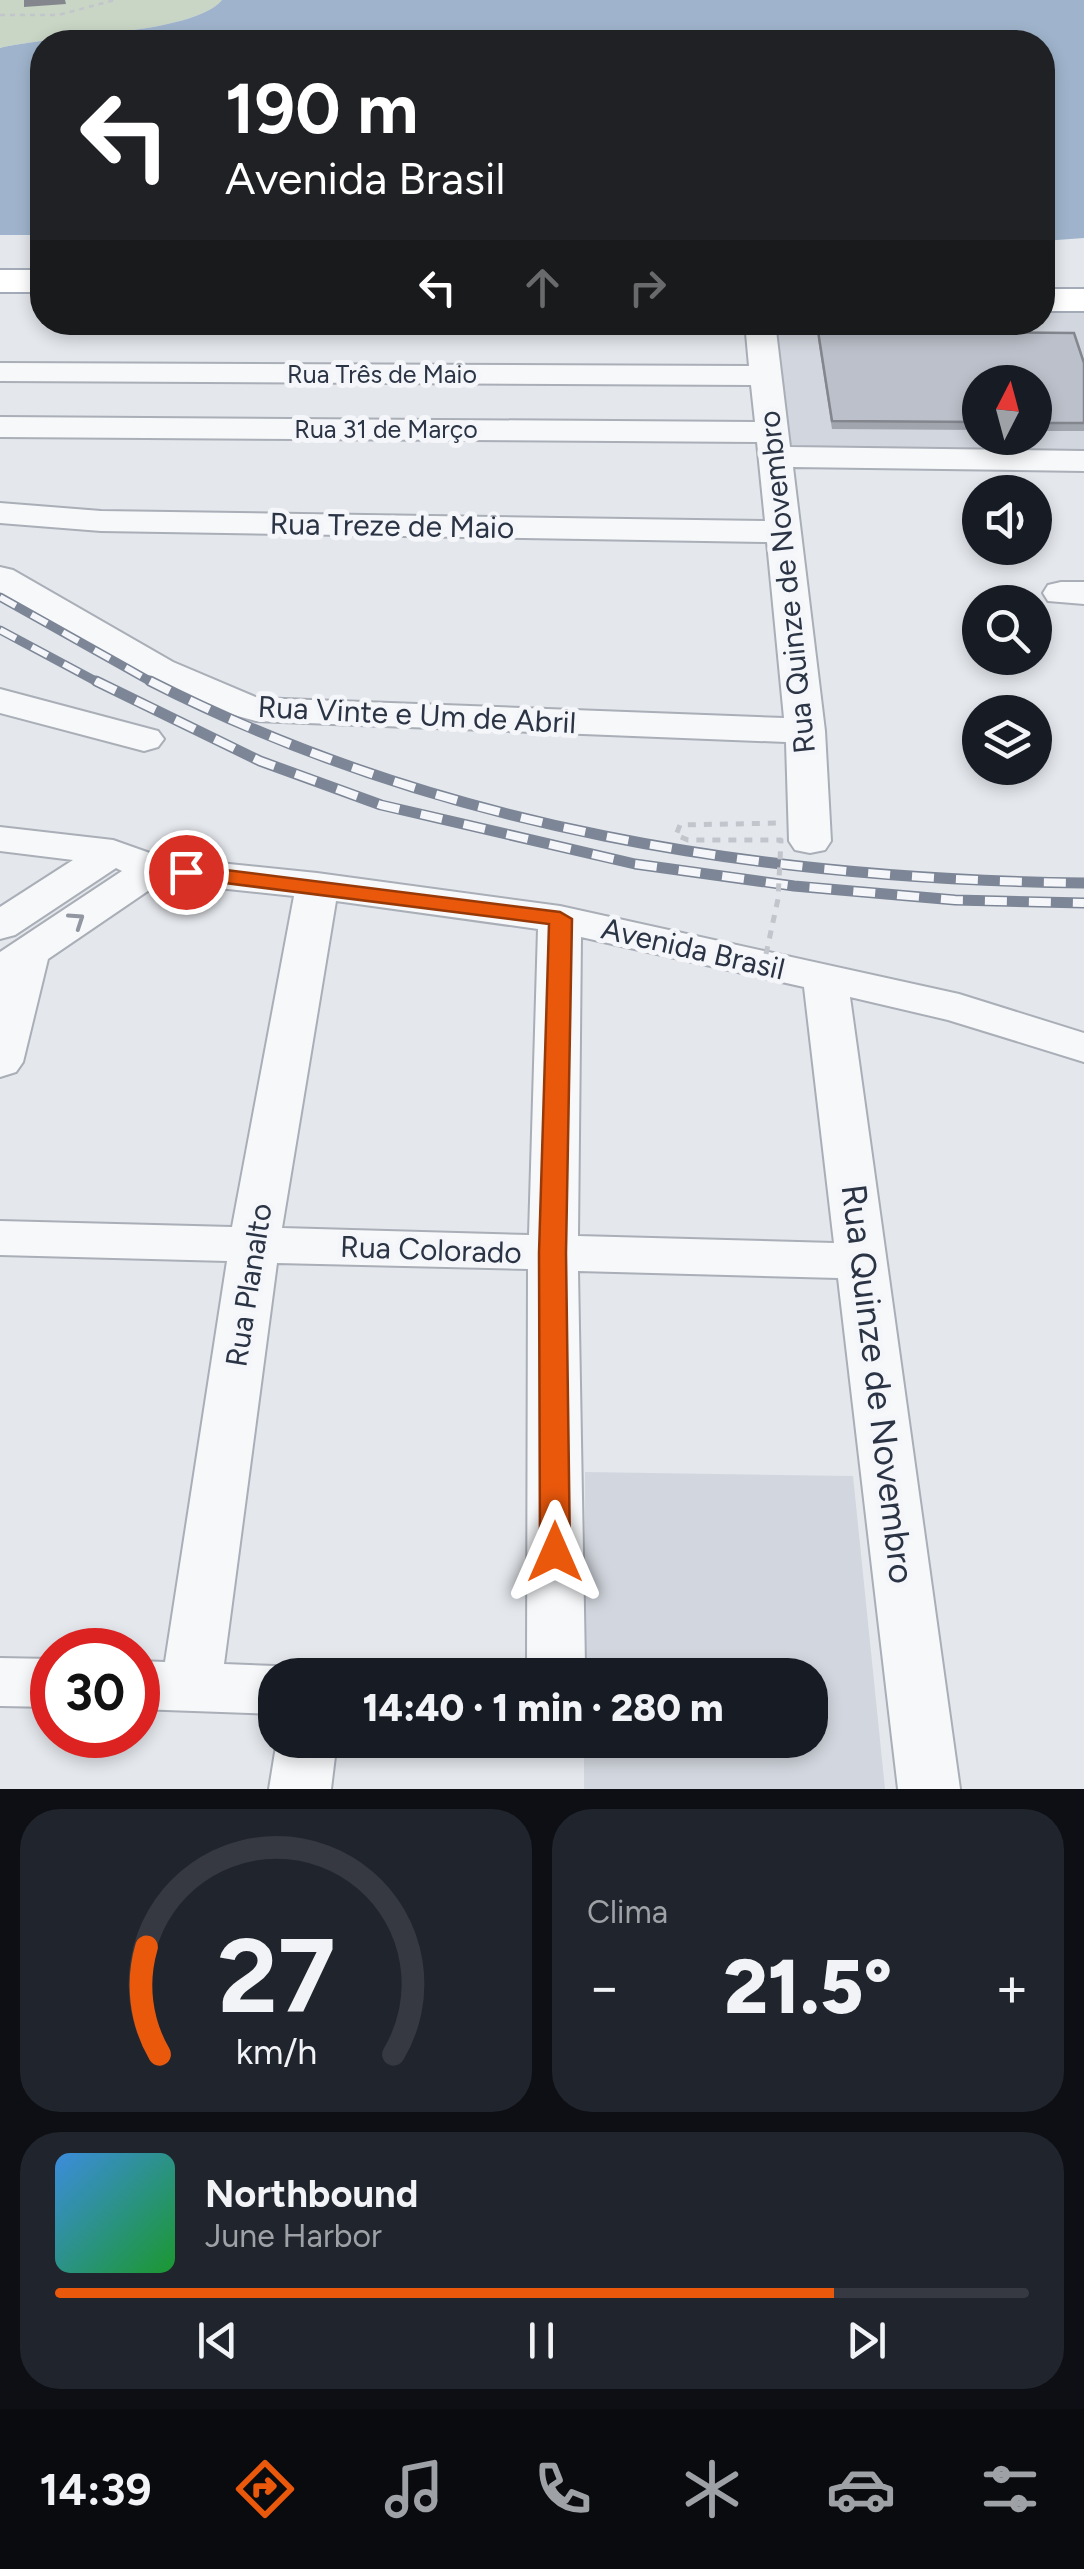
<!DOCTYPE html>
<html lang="pt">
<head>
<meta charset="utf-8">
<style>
  body { margin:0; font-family:Figtree,sans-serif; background:#20242c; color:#f1f3f6; height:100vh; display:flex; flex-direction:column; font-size:38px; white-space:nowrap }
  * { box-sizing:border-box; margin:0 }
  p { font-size:32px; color:#9ea1a6 }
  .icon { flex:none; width:55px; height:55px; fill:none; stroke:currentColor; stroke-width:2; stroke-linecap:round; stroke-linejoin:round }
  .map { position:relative; height:1789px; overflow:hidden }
  .details { display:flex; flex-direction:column; gap:20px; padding:20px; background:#0d0f14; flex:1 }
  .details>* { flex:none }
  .guide { position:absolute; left:30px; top:30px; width:1025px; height:305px; border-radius:40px; box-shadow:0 5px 15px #0003; background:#202124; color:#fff; overflow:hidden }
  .needle { width:65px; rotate:6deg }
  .controls { position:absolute; left:962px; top:365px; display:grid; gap:20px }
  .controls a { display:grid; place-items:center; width:90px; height:90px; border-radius:50%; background:#171b24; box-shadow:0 5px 15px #0003; font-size:50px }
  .speed { position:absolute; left:30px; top:1628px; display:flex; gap:20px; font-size:50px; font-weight:700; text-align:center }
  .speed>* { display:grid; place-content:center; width:130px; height:130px; border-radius:50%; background:#171b24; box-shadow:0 5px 15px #0003; line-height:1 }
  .speed .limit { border:15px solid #d22; background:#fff; color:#111 }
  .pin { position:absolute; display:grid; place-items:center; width:85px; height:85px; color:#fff; margin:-42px; border:5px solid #fff; border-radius:50%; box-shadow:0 2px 10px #0007 }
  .me { position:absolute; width:110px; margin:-55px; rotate:0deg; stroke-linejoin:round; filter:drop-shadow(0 0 8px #0008) }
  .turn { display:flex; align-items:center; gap:35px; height:210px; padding:0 30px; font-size:45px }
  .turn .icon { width:130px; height:130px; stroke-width:2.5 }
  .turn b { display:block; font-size:70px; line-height:85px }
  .lanes { display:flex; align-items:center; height:95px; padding:0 30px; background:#0003; justify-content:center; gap:50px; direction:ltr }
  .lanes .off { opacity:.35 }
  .big { font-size:75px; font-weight:800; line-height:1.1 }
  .details .widget { flex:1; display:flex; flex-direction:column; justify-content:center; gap:15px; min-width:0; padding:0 35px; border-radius:40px; background:#20242c }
  .details .dial { align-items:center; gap:0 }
  .dial svg { height:260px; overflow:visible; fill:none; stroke:#363941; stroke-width:7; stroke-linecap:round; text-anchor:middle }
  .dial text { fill:#f1f3f6; stroke:none }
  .song { display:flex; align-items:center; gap:30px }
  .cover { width:120px; height:120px; border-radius:15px; background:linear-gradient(135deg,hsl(210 70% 55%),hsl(130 70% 35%)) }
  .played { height:10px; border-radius:5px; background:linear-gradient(90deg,#ea580c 80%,#363941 80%) }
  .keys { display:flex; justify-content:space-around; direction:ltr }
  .heat { display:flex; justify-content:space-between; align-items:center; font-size:55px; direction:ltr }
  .details .tiles { flex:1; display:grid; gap:20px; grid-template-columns:1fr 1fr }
  .widget:last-child { grid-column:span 2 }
  .trip { position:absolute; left:258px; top:1658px; width:570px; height:100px; border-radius:40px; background:#171b24; box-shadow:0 5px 15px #0003; font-weight:800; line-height:100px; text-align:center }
  .dock { display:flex; height:160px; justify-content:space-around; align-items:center; background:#090b0e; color:#9ea1a6 }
  .dock .icon { width:70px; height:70px }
  .dock .active { color:#ea580c }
  .dock b { font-size:45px; color:#f1f3f6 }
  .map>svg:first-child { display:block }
  .built { fill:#d2d6de; fill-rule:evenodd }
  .green { fill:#c9d6c5 }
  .water { fill:#9fb4cc }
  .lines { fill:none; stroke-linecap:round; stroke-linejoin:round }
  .minor-casing { stroke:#a9aeb7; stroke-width:4 }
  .major-casing { stroke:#a3abb8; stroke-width:4 }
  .path { stroke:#c2c5cb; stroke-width:2.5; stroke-dasharray:5 5; stroke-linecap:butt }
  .minor { fill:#f7f8fa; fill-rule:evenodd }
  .major { fill:#fff; fill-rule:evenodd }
  .rail-far1-casing { stroke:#7d8696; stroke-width:9 }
  .rail-casing { stroke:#7d8696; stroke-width:11 }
  .rail-far1 { stroke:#f4f6f9; stroke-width:6; stroke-dasharray:18; stroke-linecap:butt }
  .rail { stroke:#f4f6f9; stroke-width:8; stroke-dasharray:22; stroke-linecap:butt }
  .path-bridge { stroke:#c2c5cb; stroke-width:5; stroke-dasharray:8 8; stroke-linecap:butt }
  .wall { fill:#a1a5ae }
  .shaded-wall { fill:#83868d }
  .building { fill:#bbc0ca; stroke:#83868d; stroke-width:2.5 }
  .oneway { stroke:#9196a0 }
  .route { fill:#ea580c; stroke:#983908; stroke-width:2.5 }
  .labels { text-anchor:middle; stroke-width:10; stroke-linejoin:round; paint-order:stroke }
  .far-street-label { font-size:25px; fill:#2b3445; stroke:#f4f6f9 }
  .street-label { font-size:30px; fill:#2b3445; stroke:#f4f6f9 }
  .near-street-label { font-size:35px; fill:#2b3445; stroke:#f4f6f9 }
</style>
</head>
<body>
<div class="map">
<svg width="1084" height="1789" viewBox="0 0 1084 1789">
  <rect width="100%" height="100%" fill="#e4e7ec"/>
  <path class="built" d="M1043,302L1084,303V451L789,447L771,323L1042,322ZM980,382H1035V438H980Z
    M585,1472L853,1476L885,1789H584V1740H810V1675H584Z"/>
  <path class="green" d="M0,0H222C193,35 49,35 0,48Z"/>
  <path class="water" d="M222,0H1084V238L1043,241L1042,42H42V235H0V48C49,35 193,35 222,0Z"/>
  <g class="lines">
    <defs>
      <path id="minor" d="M745,322H775L790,447L1084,451V471L793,467L825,731L831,841L825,850L810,853L795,850L789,841L786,742L256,721C162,697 83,641 0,593V567L13,570L173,662L258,698L784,718L767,542L101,531L0,523V503L101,511L765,521L757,442L0,437V417L755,422L751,385L0,381V363L749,366Z
        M1061,582H1084V604L1048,601L1043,593L1048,585Z
        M0,689L158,731L164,739L158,747L144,751L0,713Z
        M0,827L113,840L161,857L317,873L560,906L959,994L1084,1033V1062L948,1020L850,997L960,1789H898L838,1278L578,1271L585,1665L581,1675H521L527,1665L528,1269L277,1263L224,1664L275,1666L297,1675H275V1714L138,1709V1661L165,1662L227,1261L0,1255V1221L232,1227L294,896L161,882L48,959L23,1062L16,1072L0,1077V952L122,871L116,868L15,935L0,939V907L73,860L0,851ZM336,901L538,929L529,1235L282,1228ZM581,937L804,987L834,1243L578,1236Z
        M0,1658L52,1659V1707L0,1706Z
        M277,1740H337L331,1789H269Z"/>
      <path id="major" d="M0,270H42V292H0Z
        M1042,289H1084V311H1042Z"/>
    </defs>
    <use href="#minor" class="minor-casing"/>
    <use href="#major" class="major-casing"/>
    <path class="path" d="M0,15H58L115,0"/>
    <use href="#minor" class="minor"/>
    <use href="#major" class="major"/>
    <defs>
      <path id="rail-far1" d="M0,597L155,684
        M0,630L101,684"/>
      <path id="rail" d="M96,681L260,761L381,805L635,864L794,886L955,900L1084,903
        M150,681C441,829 760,879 1084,883"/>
    </defs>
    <use href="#rail-far1" class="rail-far1-casing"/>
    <use href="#rail" class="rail-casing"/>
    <use href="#rail-far1" class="rail-far1"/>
    <use href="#rail" class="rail"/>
    <path class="path-bridge" d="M766,954L778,899L781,840H688L676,835L680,825L780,823"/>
  </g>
  <path class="wall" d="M818,331L1084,363V431H1035V382H980V430L832,429L818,339Z"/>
  <path class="shaded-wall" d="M24,0H65L66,4L24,7Z"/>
  <path class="building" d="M818,331L1074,333L1084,363V423H1035V382H980V422L832,421Z"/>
  <defs><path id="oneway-chevron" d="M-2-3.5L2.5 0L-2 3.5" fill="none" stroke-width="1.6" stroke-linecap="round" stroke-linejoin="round" transform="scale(2.5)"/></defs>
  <use class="oneway" href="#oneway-chevron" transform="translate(77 920) rotate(-34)"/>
  <path class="route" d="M186,865L560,912L572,919L566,1253L570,1552L566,1561L555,1564L545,1561L540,1552L539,1253L549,924L178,877L175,872L178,867Z"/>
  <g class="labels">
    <g class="far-street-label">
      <text x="382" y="383">Rua Três de Maio</text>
      <text x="386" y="438">Rua 31 de Março</text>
    </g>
    <g class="street-label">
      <text transform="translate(392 526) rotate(1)" y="10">Rua Treze de Maio</text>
      <text transform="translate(787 582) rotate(-96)" y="10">Rua Quinze de Novembro</text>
      <text transform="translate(417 715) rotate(3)" y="10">Rua Vinte e Um de Abril</text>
      <text transform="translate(693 949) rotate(13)" y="10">Avenida Brasil</text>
      <text transform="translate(431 1250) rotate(2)" y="10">Rua Colorado</text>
      <text transform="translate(249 1285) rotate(-81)" y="10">Rua Planalto</text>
    </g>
    <g class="near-street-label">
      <text transform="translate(878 1384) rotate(83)" y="12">Rua Quinze de Novembro</text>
    </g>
  </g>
</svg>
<div class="controls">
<a><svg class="needle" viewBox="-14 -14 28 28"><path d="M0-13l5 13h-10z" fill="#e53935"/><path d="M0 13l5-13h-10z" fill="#9ea1a6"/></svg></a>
<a><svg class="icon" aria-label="sound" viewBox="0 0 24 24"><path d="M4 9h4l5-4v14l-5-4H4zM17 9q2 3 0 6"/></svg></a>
<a><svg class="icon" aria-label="search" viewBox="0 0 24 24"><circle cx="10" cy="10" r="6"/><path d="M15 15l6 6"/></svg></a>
<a><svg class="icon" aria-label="layers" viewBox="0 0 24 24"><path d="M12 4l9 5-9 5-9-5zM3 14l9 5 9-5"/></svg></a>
</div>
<div class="speed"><div class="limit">30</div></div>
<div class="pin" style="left:186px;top:872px;background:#d93025"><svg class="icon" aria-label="arrive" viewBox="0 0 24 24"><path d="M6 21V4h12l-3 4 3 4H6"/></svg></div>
<svg class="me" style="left:555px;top:1552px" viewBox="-20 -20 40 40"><path d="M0-17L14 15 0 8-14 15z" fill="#ea580c" stroke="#fff" stroke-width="4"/></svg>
<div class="trip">14:40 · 1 min · 280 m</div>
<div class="guide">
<div class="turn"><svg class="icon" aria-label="left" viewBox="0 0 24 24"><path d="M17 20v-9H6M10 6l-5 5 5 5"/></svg><div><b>190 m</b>Avenida Brasil</div></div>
<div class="lanes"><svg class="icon" aria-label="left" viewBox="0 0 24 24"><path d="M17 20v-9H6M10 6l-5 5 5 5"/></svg><svg class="icon off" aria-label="ahead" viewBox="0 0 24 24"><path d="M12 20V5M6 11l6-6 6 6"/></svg><svg class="icon off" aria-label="right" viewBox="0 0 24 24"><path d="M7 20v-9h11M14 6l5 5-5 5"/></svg></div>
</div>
</div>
<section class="details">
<div class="tiles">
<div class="widget dial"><svg viewBox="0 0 100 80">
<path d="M14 69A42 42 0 1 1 86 69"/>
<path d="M14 69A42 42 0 0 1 10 36" stroke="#ea580c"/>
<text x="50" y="56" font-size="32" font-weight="700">27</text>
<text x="50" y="72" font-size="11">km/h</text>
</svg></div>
<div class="widget"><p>Clima</p>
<div class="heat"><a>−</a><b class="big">21.5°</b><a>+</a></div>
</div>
<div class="widget">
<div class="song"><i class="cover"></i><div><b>Northbound</b><p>June Harbor</p></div></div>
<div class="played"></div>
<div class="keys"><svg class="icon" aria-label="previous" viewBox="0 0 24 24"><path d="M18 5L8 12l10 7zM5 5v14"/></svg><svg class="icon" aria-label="pause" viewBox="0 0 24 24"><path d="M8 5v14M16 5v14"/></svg><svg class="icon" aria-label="next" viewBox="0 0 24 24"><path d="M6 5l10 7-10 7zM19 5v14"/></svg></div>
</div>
</div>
</section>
<nav class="dock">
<b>14:39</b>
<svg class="icon active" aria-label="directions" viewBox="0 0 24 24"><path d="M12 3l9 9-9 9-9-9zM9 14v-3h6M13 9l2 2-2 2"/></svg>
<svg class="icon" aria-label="music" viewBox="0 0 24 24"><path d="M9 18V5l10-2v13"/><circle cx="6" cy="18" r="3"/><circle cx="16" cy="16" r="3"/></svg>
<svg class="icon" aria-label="phone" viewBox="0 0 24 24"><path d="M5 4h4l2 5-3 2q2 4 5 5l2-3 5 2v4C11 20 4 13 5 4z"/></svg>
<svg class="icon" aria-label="climate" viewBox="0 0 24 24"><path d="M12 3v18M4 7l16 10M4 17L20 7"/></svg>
<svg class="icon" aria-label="car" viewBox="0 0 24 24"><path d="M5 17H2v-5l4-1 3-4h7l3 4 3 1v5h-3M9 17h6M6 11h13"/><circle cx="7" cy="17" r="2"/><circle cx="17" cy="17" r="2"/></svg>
<svg class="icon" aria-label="filters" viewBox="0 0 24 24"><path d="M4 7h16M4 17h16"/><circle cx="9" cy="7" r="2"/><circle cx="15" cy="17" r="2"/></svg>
</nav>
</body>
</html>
